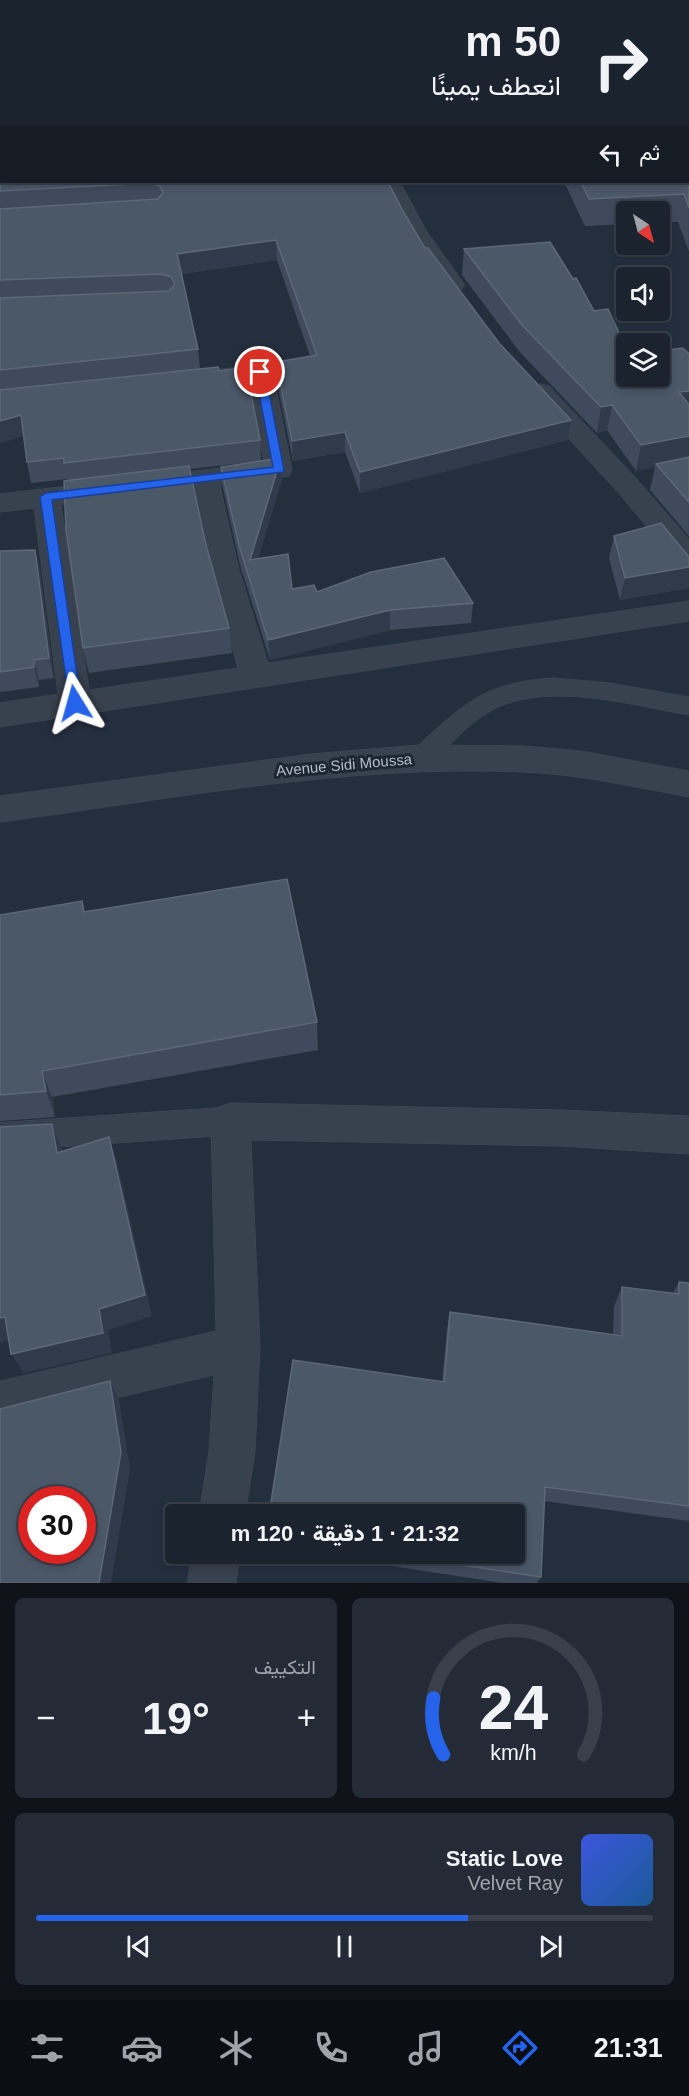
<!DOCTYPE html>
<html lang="ar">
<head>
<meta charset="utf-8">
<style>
  body { margin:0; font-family:Arial,Vazirmatn,sans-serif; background:#242b36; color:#f1f3f6; direction:rtl; height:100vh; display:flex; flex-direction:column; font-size:22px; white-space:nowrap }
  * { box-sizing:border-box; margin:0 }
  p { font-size:20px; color:#a0a4aa }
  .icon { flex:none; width:33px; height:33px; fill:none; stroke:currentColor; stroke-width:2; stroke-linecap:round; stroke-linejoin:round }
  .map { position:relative; height:1583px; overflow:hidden; direction:ltr }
  .details { display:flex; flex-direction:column; gap:15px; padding:15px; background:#0f1319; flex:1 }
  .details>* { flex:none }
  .guide { position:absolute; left:0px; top:0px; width:690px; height:183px; box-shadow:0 3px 9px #0003,0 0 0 2px #39404a; direction:rtl; background:#1b232e; color:#f1f3f6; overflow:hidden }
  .needle { width:39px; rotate:144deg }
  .controls { position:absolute; left:616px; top:201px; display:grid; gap:12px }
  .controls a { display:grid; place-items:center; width:54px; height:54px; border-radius:6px; background:#1b232e; box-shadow:0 3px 9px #0003,0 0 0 2px #39404a; font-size:30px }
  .speed { position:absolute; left:18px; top:1486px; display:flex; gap:12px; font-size:30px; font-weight:700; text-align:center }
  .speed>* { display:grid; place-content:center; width:78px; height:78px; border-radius:50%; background:#1b232e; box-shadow:0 3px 9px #0003,0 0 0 2px #39404a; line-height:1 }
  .speed .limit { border:9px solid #d22; background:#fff; color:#111 }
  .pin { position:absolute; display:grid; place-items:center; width:51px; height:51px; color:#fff; margin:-26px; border:3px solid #fff; border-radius:50%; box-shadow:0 2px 6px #0007 }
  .me { position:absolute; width:66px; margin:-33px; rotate:352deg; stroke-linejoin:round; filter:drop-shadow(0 0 4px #0008) }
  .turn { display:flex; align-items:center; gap:21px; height:126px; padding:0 30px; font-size:27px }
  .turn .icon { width:78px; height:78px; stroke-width:2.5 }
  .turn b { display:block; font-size:42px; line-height:51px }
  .then { display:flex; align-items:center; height:57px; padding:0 30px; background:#0003; gap:12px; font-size:22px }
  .big { font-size:45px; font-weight:800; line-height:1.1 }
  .details .card { flex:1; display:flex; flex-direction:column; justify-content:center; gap:9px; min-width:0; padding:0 21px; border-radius:9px; background:#242b36 }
  .details .dial { align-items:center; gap:0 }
  .dial svg { height:156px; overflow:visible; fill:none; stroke:#39404a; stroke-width:7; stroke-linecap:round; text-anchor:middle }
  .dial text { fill:#f1f3f6; stroke:none }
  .song { display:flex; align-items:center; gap:18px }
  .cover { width:72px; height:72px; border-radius:9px; background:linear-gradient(135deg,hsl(230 70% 55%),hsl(210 70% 35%)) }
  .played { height:6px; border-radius:3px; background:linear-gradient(90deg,#2563eb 70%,#39404a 70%) }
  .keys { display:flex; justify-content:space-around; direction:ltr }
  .heat { display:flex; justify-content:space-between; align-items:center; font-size:33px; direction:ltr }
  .details .tiles { flex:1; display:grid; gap:15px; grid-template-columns:1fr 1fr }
  .card:last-child { grid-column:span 2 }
  .trip { position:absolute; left:165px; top:1504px; width:360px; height:60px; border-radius:6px; background:#1b232e; box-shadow:0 3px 9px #0003,0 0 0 2px #39404a; font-weight:800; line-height:60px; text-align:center; direction:rtl }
  .tabs { display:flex; height:96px; justify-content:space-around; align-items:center; background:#0b0e12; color:#a0a4aa }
  .tabs .icon { width:42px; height:42px }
  .tabs .selected { color:#2563eb }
  .tabs b { font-size:27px; color:#f1f3f6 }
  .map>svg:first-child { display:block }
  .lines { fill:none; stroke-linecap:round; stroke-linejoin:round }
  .service-casing { stroke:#414a57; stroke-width:1 }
  .minor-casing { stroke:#414a57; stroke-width:1 }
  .tertiary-casing { stroke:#414a57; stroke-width:1 }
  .service { fill:#38414e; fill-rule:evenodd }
  .minor { fill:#38414e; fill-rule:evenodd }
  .tertiary { fill:#38414e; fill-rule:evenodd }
  .wall { fill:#3f4b5c }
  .shaded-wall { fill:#2f3b4b }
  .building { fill:#4b5868; stroke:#5c6777; stroke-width:1.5; fill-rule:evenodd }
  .route { fill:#2563eb; stroke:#184099; stroke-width:1.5 }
  .labels { text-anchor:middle; stroke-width:6; stroke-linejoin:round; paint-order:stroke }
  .street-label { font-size:15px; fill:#b4bcc9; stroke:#1d2633 }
</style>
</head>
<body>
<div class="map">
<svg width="689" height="1583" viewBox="0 0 689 1583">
  <rect width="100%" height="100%" fill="#242f3e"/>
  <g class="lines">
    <defs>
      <path id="service" d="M553,678L610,683L689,697V715C630,705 542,679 487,713C466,726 448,747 430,765L421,768L412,765L408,758L412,751C463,705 481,683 553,678Z
        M231,1107L242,1111L246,1121L242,1131L231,1135L0,1151V1123Z"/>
      <path id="minor" d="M287,0H311L286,2Z
        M380,182H400L427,232L465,285L461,290L453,292L445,290L405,232Z
        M260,365L269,368L273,373L292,470L289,476L220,486L238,566L268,663L689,601V621L0,727V703L58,694L34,508L0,512V494L264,463L249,382L205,387L196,384L192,379L196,374L205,371ZM194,489L210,566L238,668L89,690L61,505Z
        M540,384L549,386L636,478L689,539V568L679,565L616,490L531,398L527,392L531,386Z
        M231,1103L561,1110L689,1116V1154L561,1146L251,1140L260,1348L255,1451L245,1515H199L209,1451L214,1375L0,1425V1381L216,1331L211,1121L217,1108Z
        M192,1554H240L236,1583H188Z"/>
      <path id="tertiary" d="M421,745L524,746L581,751L689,771V797C634,787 579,774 523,772C348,764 173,799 0,822V796L311,754Z"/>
    </defs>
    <use href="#service" class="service-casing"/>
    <use href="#minor" class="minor-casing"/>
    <use href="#tertiary" class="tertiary-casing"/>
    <use href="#service" class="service"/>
    <use href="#minor" class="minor"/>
    <use href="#tertiary" class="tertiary"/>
  </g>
  <path class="wall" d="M0,0L388,182L404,213L425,248L499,343L571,420L568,440L360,493L345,452L293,461L277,382L276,362L310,356L277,260L181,274L198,349L200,369L219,371L260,440L261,461L190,469L205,541L229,628L232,653L89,673L83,648L67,479L31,483L27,462L23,436L0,443Z
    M689,123V251L678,222H660V212H627V224L585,226L564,182H688Z
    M464,249L627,376L689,354V536L650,490L655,467L636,471L607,430L597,433L519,351L462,275Z
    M281,458L282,479L258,558L292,589L317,592L473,603L471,623L390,630L270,660L240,565L223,488L221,467Z
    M614,536L689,557V588L620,600L609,558Z
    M0,551L40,570L54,678L39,680V687L0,692Z
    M85,911L317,1022L318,1050L52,1097L55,1117L0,1121V915Z
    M679,1282L689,1283V1521L544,1501L541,1577L537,1583H503L313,1554H514L442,1382L447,1330L450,1312L613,1335L614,1306L622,1287L673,1293Z"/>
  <path class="shaded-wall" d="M276,240L277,260L179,274L177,254Z
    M689,391V416L679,392Z
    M612,405L607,430L597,433L601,407Z
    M21,415L25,435L0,443V421Z
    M571,420L568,440L360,493V472Z
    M345,432V452L293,461L292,441Z
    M689,436V461L656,464L655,467L636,471L641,445Z
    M281,458L282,479L252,580L250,560Z
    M35,550L40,570L54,678L49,658Z
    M689,567V588L620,600L625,578Z
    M390,610V630L270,660L268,640Z
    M34,660L39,680V687L34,667Z
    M42,1071L52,1097L55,1117L46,1091Z
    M52,1124L62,1149L67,1177L57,1153Z
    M109,1137L117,1162L152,1316L108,1330L112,1353L24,1373L11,1354L99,1309Z
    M5,1317L18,1337L0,1343V1318Z
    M110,1381L119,1400L130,1468L111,1583H99Z"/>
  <path class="building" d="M0,0H218L220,2H2V182H388L404,213L425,248H428L499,343L571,420L360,472L345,432L292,441L276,362L317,355L276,240L177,254L198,349L0,370V298L169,291L175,284L171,277L161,274L0,280V209L158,199L163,193L160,186L150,183L0,191Z
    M688,123L689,208L684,194L589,199L581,182H688Z
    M550,242L573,279L576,278L594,311L608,309L627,350V376H660V351L683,348L689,354V391L679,392L689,405V436L641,445L612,405L601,407L522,325L464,249Z
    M218,367L219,371L246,367L260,440L64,463V458L27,462L21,415L0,421V390Z
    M689,457V502L656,464Z
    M281,458L250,560L288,554L292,589L314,585L317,592L371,572L444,558L473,603L390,610L268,640L239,545L221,467Z
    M189,466L205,541L229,628L83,648L66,530L64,481Z
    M661,523L689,557V567L625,578L614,536Z
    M35,550L49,658L34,660V667L0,672V551Z
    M287,879L317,1022L42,1071L46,1091L0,1095V915L82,901L84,912Z
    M52,1124L57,1153L109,1137L145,1295L99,1309L103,1333L11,1354L5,1317L0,1318V1127Z
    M679,1282L689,1283V1506L545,1487L541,1577L388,1554H514V1515H269L293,1360L444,1382L450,1312L622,1336V1287L679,1294Z
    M110,1381L121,1452L99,1583H0V1409ZM32,1500H82V1551H32Z"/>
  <path class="route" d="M260,369L265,372L284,470L283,472L52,500L81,703L75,708L70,707L40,497L46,493L273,467L255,372Z"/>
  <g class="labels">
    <g class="street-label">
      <text transform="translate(344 765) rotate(-5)" y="5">Avenue Sidi Moussa</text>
    </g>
  </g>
</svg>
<div class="controls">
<a><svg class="needle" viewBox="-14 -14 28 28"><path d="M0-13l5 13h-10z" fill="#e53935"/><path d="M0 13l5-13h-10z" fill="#a0a4aa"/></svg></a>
<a><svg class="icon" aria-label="sound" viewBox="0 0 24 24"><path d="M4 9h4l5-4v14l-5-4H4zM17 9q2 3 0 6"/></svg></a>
<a><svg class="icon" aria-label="layers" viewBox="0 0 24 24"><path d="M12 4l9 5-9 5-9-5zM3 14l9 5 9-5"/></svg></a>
</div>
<div class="speed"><div class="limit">30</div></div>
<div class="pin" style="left:260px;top:372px;background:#d93025"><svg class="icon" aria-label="arrive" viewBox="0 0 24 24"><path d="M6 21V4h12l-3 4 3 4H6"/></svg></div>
<svg class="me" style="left:75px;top:703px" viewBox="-20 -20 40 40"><path d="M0-17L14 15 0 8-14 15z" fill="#2563eb" stroke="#fff" stroke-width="4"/></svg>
<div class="trip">21:32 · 1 دقيقة · 120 m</div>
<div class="guide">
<div class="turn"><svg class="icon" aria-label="right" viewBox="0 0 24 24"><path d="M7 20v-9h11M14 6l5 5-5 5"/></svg><div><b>50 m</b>انعطف يمينًا</div></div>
<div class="then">ثم<svg class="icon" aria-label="left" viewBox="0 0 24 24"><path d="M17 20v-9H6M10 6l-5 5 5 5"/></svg></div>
</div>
</div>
<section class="details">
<div class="tiles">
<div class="card dial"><svg viewBox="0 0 100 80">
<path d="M14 69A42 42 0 1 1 86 69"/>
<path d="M14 69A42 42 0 0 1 9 40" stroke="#2563eb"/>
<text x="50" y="56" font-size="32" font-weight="700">24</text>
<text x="50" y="72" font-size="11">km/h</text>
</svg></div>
<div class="card"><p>التكييف</p>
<div class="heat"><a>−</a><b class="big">19°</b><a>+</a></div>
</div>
<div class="card">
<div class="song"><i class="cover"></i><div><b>Static Love</b><p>Velvet Ray</p></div></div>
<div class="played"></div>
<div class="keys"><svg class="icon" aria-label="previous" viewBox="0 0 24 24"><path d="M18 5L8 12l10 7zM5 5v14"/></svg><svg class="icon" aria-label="pause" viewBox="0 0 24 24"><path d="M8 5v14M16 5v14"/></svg><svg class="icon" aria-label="next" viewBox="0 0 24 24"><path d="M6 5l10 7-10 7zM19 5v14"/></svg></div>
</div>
</div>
</section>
<nav class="tabs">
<b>21:31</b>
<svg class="icon selected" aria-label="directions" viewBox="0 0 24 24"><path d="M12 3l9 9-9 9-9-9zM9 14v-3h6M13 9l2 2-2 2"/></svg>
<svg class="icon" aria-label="music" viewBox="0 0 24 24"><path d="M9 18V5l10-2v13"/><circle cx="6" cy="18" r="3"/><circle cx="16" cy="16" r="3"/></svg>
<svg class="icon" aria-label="phone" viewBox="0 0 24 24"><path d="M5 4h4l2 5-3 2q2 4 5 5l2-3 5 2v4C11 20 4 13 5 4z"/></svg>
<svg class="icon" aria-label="climate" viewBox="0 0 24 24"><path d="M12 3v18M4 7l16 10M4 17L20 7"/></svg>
<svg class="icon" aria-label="car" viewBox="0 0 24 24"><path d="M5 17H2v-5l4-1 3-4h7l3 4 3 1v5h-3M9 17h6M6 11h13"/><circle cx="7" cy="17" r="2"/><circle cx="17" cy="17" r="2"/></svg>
<svg class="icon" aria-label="filters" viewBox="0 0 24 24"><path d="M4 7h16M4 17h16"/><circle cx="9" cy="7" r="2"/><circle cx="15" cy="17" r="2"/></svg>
</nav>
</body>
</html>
